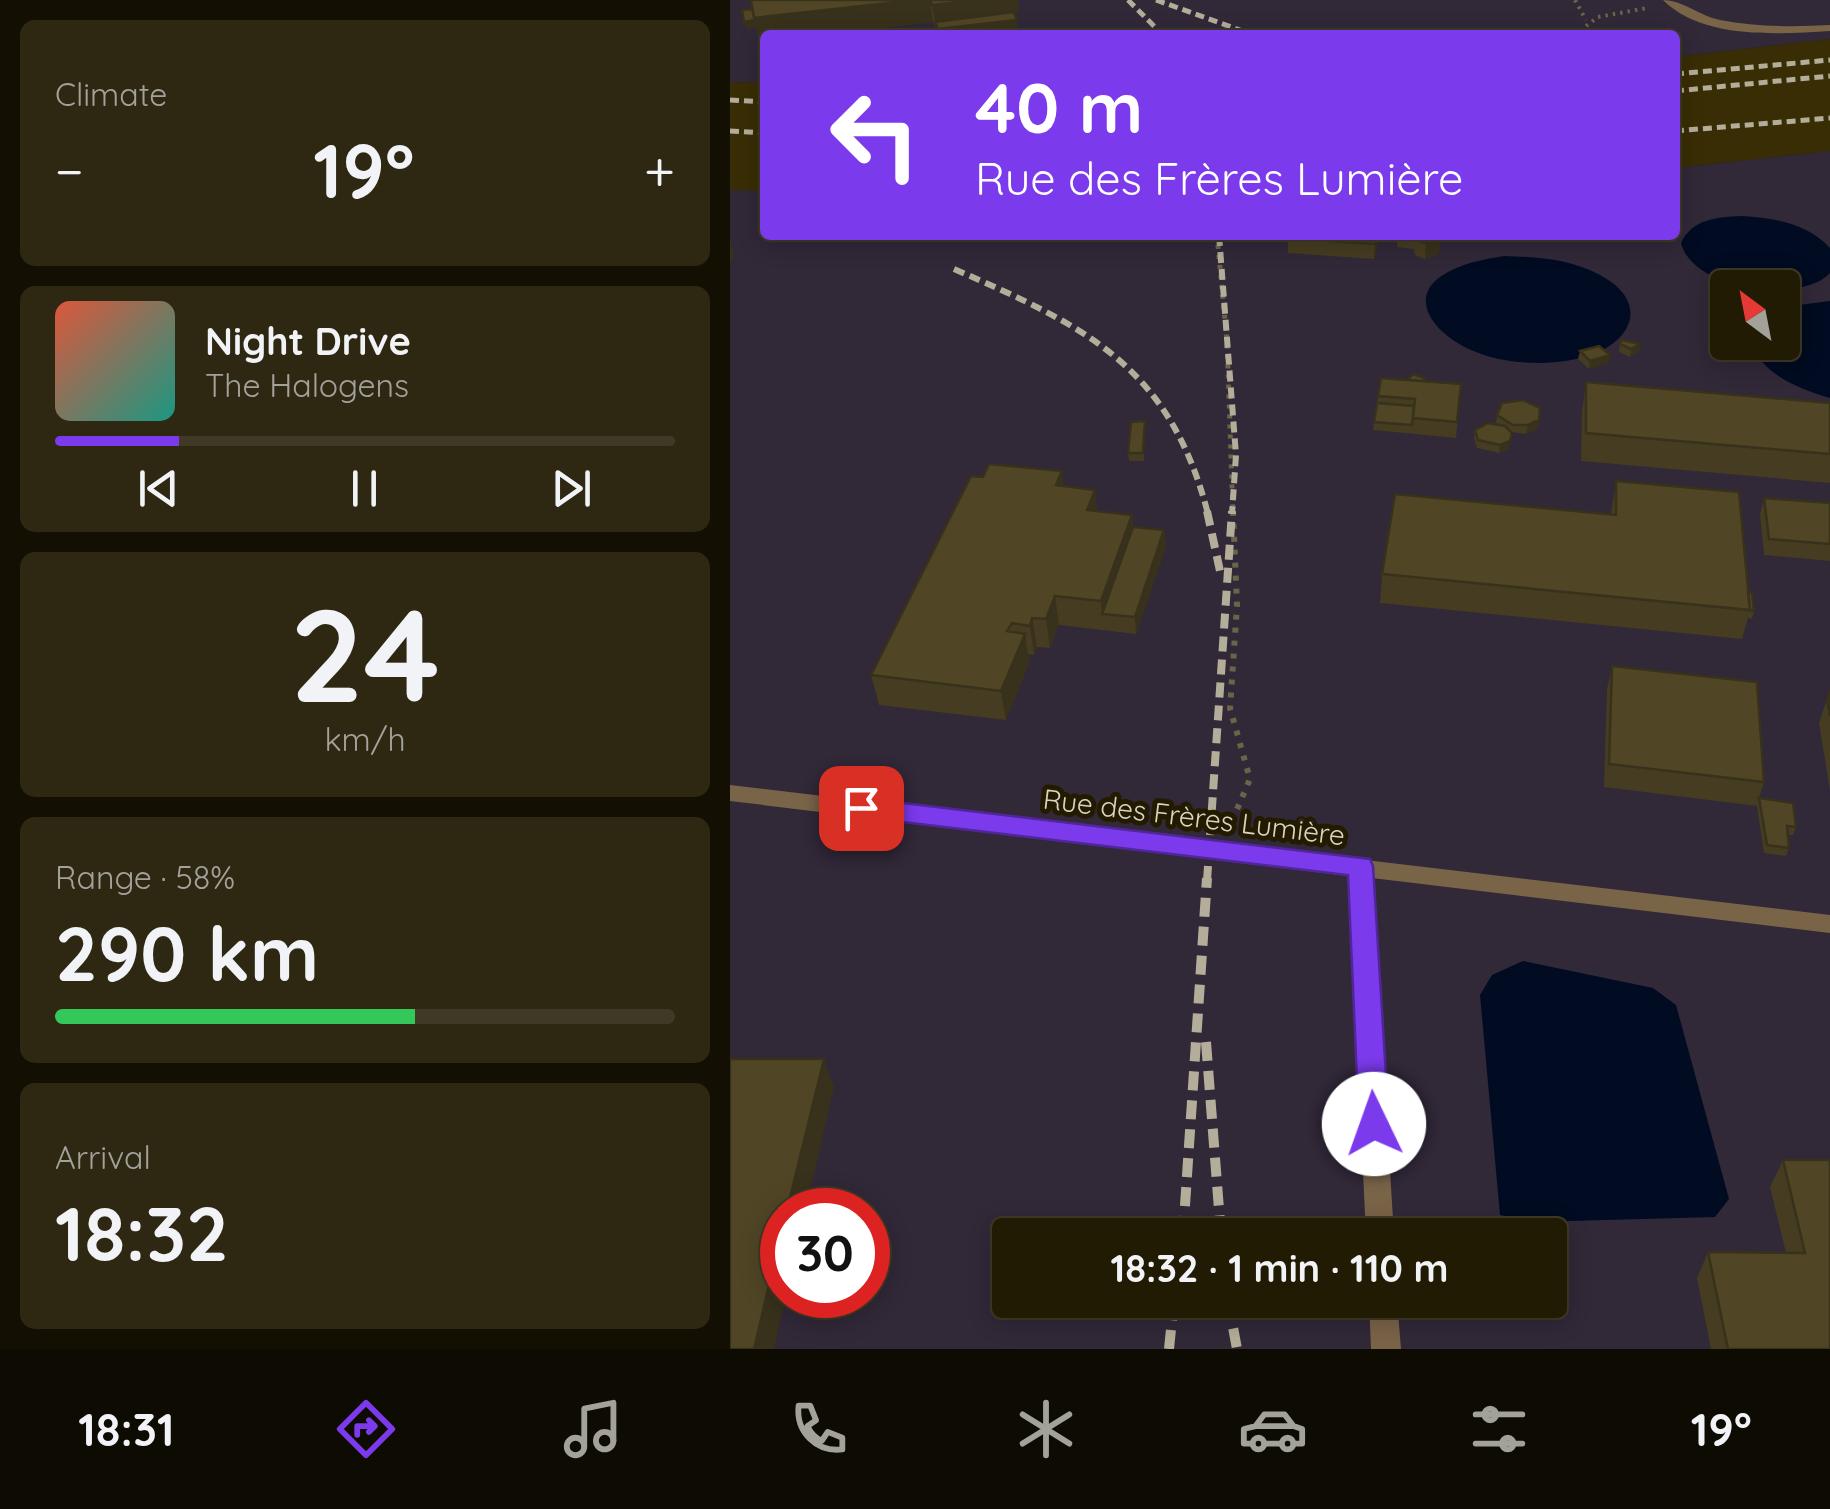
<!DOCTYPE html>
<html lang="en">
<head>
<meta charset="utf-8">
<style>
  body { margin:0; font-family:Quicksand,sans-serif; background:#2e2813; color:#f1f3f6; height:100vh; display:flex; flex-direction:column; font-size:38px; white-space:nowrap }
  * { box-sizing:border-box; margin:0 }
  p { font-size:32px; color:#a2a19a }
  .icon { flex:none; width:55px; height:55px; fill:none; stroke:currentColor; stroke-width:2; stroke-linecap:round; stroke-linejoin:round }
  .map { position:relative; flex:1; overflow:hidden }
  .side { display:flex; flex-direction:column; gap:20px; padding:20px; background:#130f02; width:730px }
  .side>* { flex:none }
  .guide { position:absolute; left:30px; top:30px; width:920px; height:210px; border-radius:10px; box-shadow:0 5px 25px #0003,0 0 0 2px #3f3926; background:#7c3aed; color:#fff; overflow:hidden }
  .needle { width:65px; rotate:328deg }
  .tools { position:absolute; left:980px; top:270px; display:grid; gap:20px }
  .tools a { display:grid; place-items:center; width:90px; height:90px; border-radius:10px; background:#221b04; box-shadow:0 5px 25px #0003,0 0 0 2px #3f3926; font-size:50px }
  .speed { position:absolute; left:30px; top:1188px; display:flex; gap:20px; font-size:50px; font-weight:700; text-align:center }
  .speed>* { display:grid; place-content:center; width:130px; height:130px; border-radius:50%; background:#221b04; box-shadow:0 5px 25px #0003,0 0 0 2px #3f3926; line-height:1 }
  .speed .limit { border:15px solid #d22; background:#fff; color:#111 }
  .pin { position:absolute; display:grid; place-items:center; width:85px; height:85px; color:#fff; margin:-42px; border-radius:20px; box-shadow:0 5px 15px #0006 }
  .me { position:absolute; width:110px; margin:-55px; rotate:357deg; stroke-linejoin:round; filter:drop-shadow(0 0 8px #0008) }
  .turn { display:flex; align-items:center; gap:35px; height:210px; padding:0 50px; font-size:45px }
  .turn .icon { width:130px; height:130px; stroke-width:2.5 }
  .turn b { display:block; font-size:70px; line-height:85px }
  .big { font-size:75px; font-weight:700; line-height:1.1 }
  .side .card { flex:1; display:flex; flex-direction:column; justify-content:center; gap:15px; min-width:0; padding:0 35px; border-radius:15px; background:#2e2813 }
  .side .dial { align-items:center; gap:0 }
  .dial b { font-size:130px; line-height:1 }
  .song { display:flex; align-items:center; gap:30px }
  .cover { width:120px; height:120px; border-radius:15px; background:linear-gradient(135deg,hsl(10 70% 55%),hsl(170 70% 35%)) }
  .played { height:10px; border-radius:5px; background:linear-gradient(90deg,#7c3aed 20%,#3f3926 20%) }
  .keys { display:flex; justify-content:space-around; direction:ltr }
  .heat { display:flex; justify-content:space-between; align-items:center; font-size:55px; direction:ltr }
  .charge { height:15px; border-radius:8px; background:linear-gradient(90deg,#34c759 58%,#3f3926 0) }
  .trip { position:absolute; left:262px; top:1218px; width:575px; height:100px; border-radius:10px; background:#221b04; box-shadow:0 5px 25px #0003,0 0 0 2px #3f3926; font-weight:700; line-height:100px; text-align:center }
  .tabs { display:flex; height:160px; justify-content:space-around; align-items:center; background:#0e0b02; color:#a2a19a }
  .tabs .icon { width:70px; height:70px }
  .tabs .active { color:#7c3aed }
  .tabs b { font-size:45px; color:#f1f3f6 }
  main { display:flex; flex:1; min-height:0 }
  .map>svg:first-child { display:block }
  .built { fill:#382d04 }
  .industrial { fill:#312838; fill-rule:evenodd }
  .water { fill:#010b21 }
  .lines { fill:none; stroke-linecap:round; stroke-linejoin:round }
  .path-far2 { stroke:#6b6449; stroke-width:4; stroke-dasharray:2.5 5; stroke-linecap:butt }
  .path-far1 { stroke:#6b6449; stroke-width:5; stroke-dasharray:4 6; stroke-linecap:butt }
  .path { stroke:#6b6449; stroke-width:6; stroke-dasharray:5 8; stroke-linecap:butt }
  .service { fill:#7a6448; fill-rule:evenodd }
  .minor { fill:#7a6448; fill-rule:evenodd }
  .rail-far3 { stroke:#b3ad99; stroke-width:5; stroke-dasharray:9 5; stroke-linecap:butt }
  .rail-far2 { stroke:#b3ad99; stroke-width:6; stroke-dasharray:11 6; stroke-linecap:butt }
  .rail-far1 { stroke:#b3ad99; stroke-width:8; stroke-dasharray:15 8; stroke-linecap:butt }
  .rail { stroke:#b3ad99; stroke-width:10; stroke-dasharray:19 10; stroke-linecap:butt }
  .wall { fill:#453c21 }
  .shaded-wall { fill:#38311b }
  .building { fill:#504626; stroke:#38311b; stroke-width:2.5 }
  .route { fill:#7c3aed; stroke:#51269a; stroke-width:2.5 }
  .labels { text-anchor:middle; stroke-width:10; stroke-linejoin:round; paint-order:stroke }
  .street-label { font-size:28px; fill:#dad5c3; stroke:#231b00 }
</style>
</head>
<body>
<main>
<section class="side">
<div class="card"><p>Climate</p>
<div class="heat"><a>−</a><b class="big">19°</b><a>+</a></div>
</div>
<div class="card">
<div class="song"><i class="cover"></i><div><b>Night Drive</b><p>The Halogens</p></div></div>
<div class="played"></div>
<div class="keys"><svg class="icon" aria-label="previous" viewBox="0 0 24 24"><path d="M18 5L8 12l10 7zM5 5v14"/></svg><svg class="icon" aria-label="pause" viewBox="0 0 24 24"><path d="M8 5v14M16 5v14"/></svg><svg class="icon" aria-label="next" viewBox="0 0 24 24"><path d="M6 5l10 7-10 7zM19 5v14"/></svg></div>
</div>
<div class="card dial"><b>24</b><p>km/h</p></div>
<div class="card"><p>Range · 58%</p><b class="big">290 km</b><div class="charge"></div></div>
<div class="card"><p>Arrival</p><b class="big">18:32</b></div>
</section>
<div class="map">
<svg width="1100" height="1349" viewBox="0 0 1100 1349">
  <rect width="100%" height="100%" fill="#2d2405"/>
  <path class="built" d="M1100,39V151L945,168V57Z
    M0,82L35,83V191L0,190Z"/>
  <path class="industrial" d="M0,0H1100V39L945,57V35H35V83L0,82Z
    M1100,151V1349H0V190L35,191V235H945V168ZM998,288H1052V342H998ZM52,1210H138V1295H52ZM280,1235H820V1300H280Z"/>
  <path class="water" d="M1012,216C1044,218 1077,223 1100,248V273C1072,304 963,291 951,243C962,219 987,217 1012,216Z
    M774,256C807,257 840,259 870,275C926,305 897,350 846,359C812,366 773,364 741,350C704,334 671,294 722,270C739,262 756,259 774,256Z
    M1100,301V398C1068,388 1034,376 1021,343L1052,342L1053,307Z
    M793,961L923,988L946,1005L999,1199L985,1217L801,1222L770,1215L750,995L762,975Z"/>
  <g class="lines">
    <path class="path-far2" d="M845,0L856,20
      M844,35L868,17L917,8"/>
    <path class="path-far1" d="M487,235L497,342L503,514"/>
    <path class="path" d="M502,821L520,779L500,708L507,606L503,511"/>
    <path class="service" d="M933,0C952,0 970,16 990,20C1026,27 1064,27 1100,25V31C1048,34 973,40 933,0Z"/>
    <path class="minor" d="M0,785L1100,915V933L642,878L664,1235H636L619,876L0,801Z
      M639,1300H667L671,1349H641Z"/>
    <path class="rail-far3" d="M398,0L433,35
      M426,0L524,35
      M945,74L1100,60
      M945,91L1100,76
      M0,100L35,102
      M0,131L35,133
      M945,131L1100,118"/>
    <path class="rail-far2" d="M489,235L506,455L502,514
      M224,269C355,326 440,366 478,514"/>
    <path class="rail-far1" d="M477,511L490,571
      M477,881L502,511"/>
    <path class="rail" d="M476,1042L491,1235
      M453,1235L477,878
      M498,1300L507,1349
      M439,1349L444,1300"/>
  </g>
  <path class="wall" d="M21,0H288L289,12H284L288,27L208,35L203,22L88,35H35L29,42L26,27L16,28L22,9Z
    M558,235H650L644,259L558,253Z
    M668,235H713L710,238L709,254L695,259L685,255L684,249L667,247Z
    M890,344H910L908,352L900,357L889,352Z
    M850,351L880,355L878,363L859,369L848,359Z
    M695,381L731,384L726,438L643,430L648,396Z
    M856,382L1100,403V483L851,461L852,411Z
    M767,415L808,429L796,434L781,432L779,449L769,453L747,448L744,438L745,430L770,426L766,423Z
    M415,421L414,461H399L398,453Z
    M886,481L1018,592L1024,611L1022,619L1018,618L1012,639L650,603L652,574L881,514Z
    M334,486L365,490L367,511L402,515L403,527L434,530L436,547L406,634L329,625L320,648L307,647L304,655L298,654L299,663L276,720L149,705L141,675Z
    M1034,498L1100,503V561L1034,555L1030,514Z
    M882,666L1034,782L1029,798L1066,827L1063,835H1058L1059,848L1056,856L1034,853L1027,806L874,787L877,689Z
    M1100,690V791L1089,723Z
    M1053,1160L1100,1349H981L967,1278L978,1252L1056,1253L1040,1187Z"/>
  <path class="shaded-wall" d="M186,0H200L203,22L88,35H35V41L29,42L26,27L16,28L14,22L24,18Z
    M249,0H288L289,12L205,22L202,5Z
    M287,20L288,27L217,35H209L208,29Z
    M647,235H650L644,259L645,244Z
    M710,239L709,254L695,259L696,243Z
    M0,240L4,255L0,262Z
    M910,344L908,352L900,357L901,349Z
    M880,355L878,363L859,369L860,361Z
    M809,420L808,429L796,434L798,425Z
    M782,433L779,449L769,453L770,445Z
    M332,471L336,499L326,485Z
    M365,490L368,519L357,510Z
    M402,515L404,544L372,614L371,601Z
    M434,530L436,547L406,634L405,617Z
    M325,596L329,625L320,648L316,619Z
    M302,618L307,647L304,655L300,626Z
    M295,634L299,663L276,720L271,691Z
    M94,1059L104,1087L76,1210H57Z
    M52,1230V1295H56L44,1349H24Z"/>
  <path class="building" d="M21,0H186L24,18Z
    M200,0H249L202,5Z
    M22,9L25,20L14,22L12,10Z
    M284,12L287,20L208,29L205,22Z
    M558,235H647L645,244L558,238Z
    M685,235H711L710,239L696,243L686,240Z
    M892,340L910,344L901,349L890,344Z
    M869,346L880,355L860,361L850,351Z
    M683,374L695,378L693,381L677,380Z
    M651,378L731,384L727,422L683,418L685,399L648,396Z
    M856,382L1100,403V454L856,433Z
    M793,400L810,408L809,420L798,425H783L767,415L772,403Z
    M647,403L684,406L682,425L644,422Z
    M415,421L413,453H398L401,422Z
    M758,423L775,426L782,433L780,441L770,445L748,440L745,430Z
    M259,464L332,471L326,485L365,490L357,510L402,515L371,601L325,596L316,619L302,618L300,626L282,623L277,631L295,634L271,691L141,675L241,476L253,477Z
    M886,481L1009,492L1020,610L652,574L665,494L886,515Z
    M1034,498L1100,503V544L1039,539Z
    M403,527L434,530L405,617L372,614Z
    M1018,592L1022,593L1024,611L1020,610Z
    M882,666L1027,682L1034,782L879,764Z
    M1100,691V716L1097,699Z
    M1029,798L1063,803L1066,827L1057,826L1059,848L1037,845Z
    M0,1059H94L57,1210H52V1230L24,1349H0Z
    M1053,1160H1100V1349H998L978,1252L1075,1253Z"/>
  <path class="route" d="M131,798L640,859L643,866L659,1124L654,1134L644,1138L634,1134L629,1124L618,875L131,817L122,814L119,808L122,801Z"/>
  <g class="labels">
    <g class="street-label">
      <text transform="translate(464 817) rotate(7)" y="10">Rue des Frères Lumière</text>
    </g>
  </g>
</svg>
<div class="tools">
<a><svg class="needle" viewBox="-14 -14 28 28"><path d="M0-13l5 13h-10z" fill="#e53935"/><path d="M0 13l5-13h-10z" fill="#a2a19a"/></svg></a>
</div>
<div class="speed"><div class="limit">30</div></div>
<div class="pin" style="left:131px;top:808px;background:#d93025"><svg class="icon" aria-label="arrive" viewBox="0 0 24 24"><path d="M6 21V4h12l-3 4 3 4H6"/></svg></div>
<svg class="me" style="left:644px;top:1124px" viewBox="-20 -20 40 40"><circle r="19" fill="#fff"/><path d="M0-13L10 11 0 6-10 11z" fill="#7c3aed"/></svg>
<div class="trip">18:32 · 1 min · 110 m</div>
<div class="guide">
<div class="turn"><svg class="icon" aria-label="left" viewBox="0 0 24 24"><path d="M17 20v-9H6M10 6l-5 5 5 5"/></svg><div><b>40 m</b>Rue des Frères Lumière</div></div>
</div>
</div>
</main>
<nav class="tabs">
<b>18:31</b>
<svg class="icon active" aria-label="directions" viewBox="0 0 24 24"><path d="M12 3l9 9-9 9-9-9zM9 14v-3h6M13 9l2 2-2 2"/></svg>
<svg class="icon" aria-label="music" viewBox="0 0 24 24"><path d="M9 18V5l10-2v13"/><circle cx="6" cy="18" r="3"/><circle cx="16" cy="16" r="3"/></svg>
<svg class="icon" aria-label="phone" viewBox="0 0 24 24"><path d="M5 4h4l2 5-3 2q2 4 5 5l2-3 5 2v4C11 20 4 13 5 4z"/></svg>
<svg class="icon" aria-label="climate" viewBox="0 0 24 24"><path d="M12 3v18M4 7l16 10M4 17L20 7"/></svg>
<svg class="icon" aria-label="car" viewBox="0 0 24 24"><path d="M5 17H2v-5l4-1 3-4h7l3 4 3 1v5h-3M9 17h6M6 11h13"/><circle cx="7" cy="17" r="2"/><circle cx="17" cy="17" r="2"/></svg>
<svg class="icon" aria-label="filters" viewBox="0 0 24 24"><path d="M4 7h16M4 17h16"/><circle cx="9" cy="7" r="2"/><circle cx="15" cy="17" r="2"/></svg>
<b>19°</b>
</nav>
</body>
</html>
